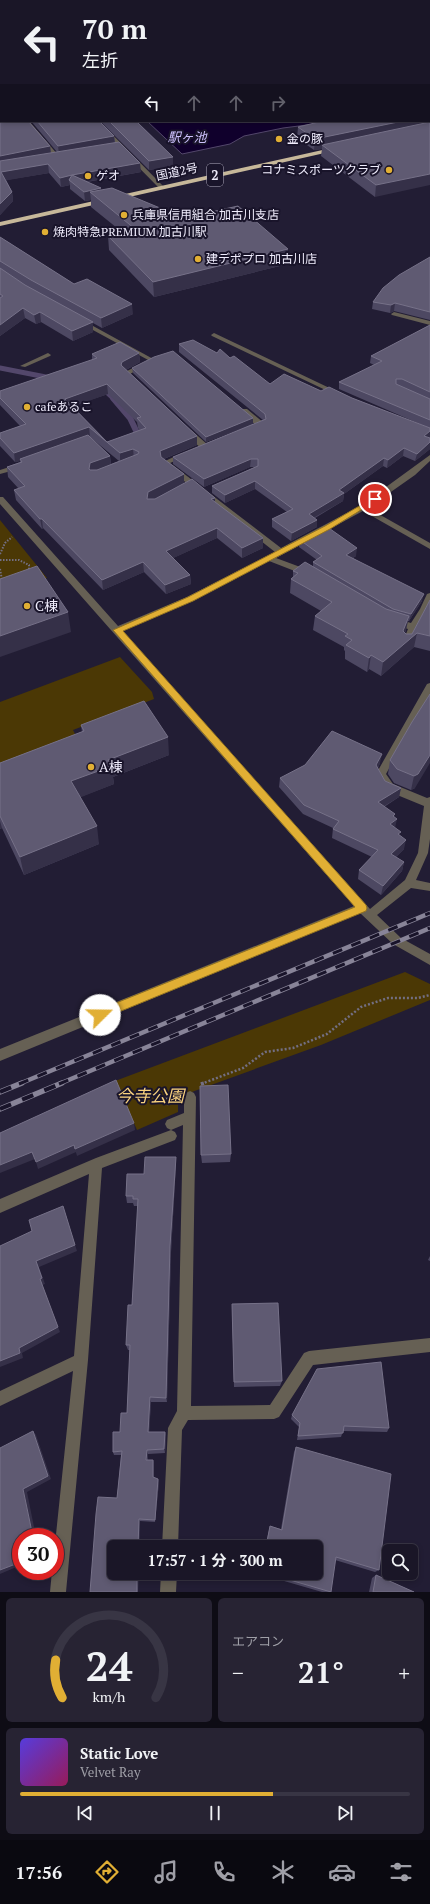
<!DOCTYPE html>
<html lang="ja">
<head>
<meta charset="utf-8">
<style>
  body { margin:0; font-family:"PT Serif","Noto Sans JP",serif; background:#272333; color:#f1f3f6; height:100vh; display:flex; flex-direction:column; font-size:15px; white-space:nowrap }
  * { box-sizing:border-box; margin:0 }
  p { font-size:13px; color:#9f9fa7 }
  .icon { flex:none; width:22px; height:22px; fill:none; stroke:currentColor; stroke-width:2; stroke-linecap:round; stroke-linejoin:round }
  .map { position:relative; height:1592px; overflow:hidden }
  .side { display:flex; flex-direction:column; gap:6px; padding:6px; background:#0e0c15; flex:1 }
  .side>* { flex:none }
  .guide { position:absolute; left:0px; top:0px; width:430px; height:122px; box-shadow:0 2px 6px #0003,0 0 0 1px #383544; background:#1a1627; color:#f1f3f6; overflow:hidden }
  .controls { position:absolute; left:382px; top:1544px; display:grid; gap:8px }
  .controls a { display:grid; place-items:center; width:36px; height:36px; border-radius:6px; background:#1a1627; box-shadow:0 2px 6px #0003,0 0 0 1px #383544; font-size:20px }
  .speed { position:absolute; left:12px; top:1528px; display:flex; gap:8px; font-size:20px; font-weight:700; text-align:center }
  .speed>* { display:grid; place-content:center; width:52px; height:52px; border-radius:50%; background:#1a1627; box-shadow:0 2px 6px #0003,0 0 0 1px #383544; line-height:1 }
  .speed .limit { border:6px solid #d22; background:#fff; color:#111 }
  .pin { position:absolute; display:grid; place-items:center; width:34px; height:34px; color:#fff; margin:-17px; border:2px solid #fff; border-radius:50%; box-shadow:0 1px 4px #0007 }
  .me { position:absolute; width:44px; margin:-22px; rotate:68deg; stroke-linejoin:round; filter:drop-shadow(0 0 3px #0008) }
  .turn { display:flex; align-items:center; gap:14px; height:84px; padding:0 16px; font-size:18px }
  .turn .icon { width:52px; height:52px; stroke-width:2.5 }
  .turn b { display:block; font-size:28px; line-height:34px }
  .lanes { display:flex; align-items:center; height:38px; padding:0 16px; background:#0003; justify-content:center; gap:20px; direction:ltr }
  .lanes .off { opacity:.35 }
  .big { font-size:30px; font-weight:700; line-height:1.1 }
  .side .card { flex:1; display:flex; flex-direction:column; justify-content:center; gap:6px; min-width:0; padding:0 14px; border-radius:6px; background:#272333 }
  .side .dial { align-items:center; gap:0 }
  .dial svg { height:104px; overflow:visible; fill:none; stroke:#383544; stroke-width:7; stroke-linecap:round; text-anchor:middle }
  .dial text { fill:#f1f3f6; stroke:none }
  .song { display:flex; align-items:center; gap:12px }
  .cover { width:48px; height:48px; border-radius:6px; background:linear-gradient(135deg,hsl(250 70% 55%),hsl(330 70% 35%)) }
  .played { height:4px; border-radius:2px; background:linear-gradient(90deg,#e1af34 65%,#383544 65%) }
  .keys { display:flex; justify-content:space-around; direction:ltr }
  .heat { display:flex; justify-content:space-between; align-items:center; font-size:22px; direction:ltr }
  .side .tiles { flex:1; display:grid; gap:6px; grid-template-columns:1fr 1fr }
  .card:last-child { grid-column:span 2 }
  .trip { position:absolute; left:107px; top:1540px; width:216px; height:40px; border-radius:6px; background:#1a1627; box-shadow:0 2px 6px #0003,0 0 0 1px #383544; font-weight:700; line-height:40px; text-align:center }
  .tab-bar { display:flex; height:64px; justify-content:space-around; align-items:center; background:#0a0910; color:#9f9fa7 }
  .tab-bar .icon { width:28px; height:28px }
  .tab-bar .on { color:#e1af34 }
  .tab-bar b { font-size:18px; color:#f1f3f6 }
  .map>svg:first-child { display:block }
  .green { fill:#4b3805 }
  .water { fill:#10002c; stroke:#53476b }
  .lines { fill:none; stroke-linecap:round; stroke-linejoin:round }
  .stream-far1 { stroke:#53476b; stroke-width:5 }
  .stream { stroke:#53476b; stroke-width:6 }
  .path-far2 { stroke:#736f83; stroke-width:2; stroke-dasharray:1.5 1.5; stroke-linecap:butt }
  .path-far1 { stroke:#736f83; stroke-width:2.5; stroke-dasharray:2 2; stroke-linecap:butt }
  .path { stroke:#736f83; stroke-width:3.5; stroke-dasharray:3 3; stroke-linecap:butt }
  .minor { fill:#666054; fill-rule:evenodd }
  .highway { fill:#c7b89a; fill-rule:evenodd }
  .rail-far1-casing { stroke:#888498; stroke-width:4.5 }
  .rail-casing { stroke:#888498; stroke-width:5.5 }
  .rail-far1 { stroke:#19142a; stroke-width:3; stroke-dasharray:10; stroke-linecap:butt }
  .rail { stroke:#19142a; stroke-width:4; stroke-dasharray:12; stroke-linecap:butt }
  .wall { fill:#4d4862; fill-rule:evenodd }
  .shaded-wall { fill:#353048 }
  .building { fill:#5f5a72; stroke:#767188; fill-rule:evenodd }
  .route { fill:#e1af34; stroke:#927222 }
  .poi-dot { fill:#e1af34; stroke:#19142a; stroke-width:1.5 }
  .labels { text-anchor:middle; stroke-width:4; stroke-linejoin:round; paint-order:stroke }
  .far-poi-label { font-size:12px; fill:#f0edfd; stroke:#19142a; text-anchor:start }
  .far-street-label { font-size:12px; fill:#f0edfd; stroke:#19142a }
  .far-water-label { font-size:13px; font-style:italic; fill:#cec2fe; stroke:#19142a }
  .shield { fill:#19142a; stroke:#b0acbe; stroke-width:1 }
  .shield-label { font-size:13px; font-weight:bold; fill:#f0edfd }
  .poi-label { font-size:14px; fill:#f0edfd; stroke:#19142a; text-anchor:start }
  .near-park-label { font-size:17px; font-style:italic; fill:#f9d27f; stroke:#19142a }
</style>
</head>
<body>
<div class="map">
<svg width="430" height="1592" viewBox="0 0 430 1592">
  <rect width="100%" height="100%" fill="#221d34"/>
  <path class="green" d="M0,520L47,578L0,592Z
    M120,657L152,692L154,699L73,730L78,740L0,770V702Z
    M405,972L430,984V1000L321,1045L178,1097V1112L137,1130L115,1081Z"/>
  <path class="water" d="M147,121H338L283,128L244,136L230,144L182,154Z"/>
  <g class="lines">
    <path class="stream-far1" d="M0,368L51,378
      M101,387L114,399"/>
    <path class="stream" d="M113,398L130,418L141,441"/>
    <path class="path-far2" d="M0,554L5,543L12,537
      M0,560H19L29,565V571
      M0,569L2,580"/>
    <path class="path-far1" d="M201,1084L243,1068L265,1052L293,1048L327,1034L361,1007L388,998H418L430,995"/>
    <path class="path" d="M201,1084L204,1083
      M169,1105L167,1095L172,1094"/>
    <path class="minor" d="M429,40H430V42H429Z
      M23,121H29L58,155V157H54Z
      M93,121H99L163,186V188H159Z
      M394,312L430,321V325L392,315L391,314Z
      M80,321H84L155,360L150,361L80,323Z
      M214,333L340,393L342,394L336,395L212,336L211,335Z
      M48,353L51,355L50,356L25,367L20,366Z
      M143,363L148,364L130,374L137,381L132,382L123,373Z
      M241,409H247L264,423V427L255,431H249V427L256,425L241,413Z
      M185,430H191L208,445V449H202L185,434Z
      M182,453H185L189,455L170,463L281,548L360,506L430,455V461L415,475L368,508L430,543V549L363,511L276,558L311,571V575H305L269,561L193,601L122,631L370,909L405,880L418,853L424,806L385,790L376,774L427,684L430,683V694L386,774L393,784L427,798L430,797V839L428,853L416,880L430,883V891L411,888L377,915L401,938L430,954V965L393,944L360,913L0,1061V1049L354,906L0,504V497H3L118,626L187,597L275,552L161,463Z
      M19,464L23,466L22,468L0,474V470Z
      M430,593V606L419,624L409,646H403L402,644L408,629L391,623L390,621L394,618L411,623L420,609L427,594Z
      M190,1091L194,1093L196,1097L191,1406L270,1405L304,1353L309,1351L430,1338V1352L313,1365L279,1417L274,1419L188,1420L182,1430L178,1547H162L168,1428L177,1411L183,1125L171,1130L175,1132L177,1136L175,1140L102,1168L88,1360L66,1592H50L52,1571H55V1544L73,1371L0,1406V1391L74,1356L89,1174L0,1213V1199L96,1158L171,1130L167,1128L165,1124L167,1120L184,1113V1097L186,1093Z
      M161,1573H177L176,1592H160Z"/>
    <path class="highway" d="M336,147L339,149L338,150L0,226V222Z"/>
    <defs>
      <path id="rail-far1" d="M19,1084L430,913
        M59,1084L430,928"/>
      <path id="rail" d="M0,1092L22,1083
        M0,1109L62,1083"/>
    </defs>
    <use href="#rail-far1" class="rail-far1-casing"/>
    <use href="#rail" class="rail-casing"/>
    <use href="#rail-far1" class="rail-far1"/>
    <use href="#rail" class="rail"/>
  </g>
  <path class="wall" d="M0,0H205L204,1H1V121L50,146L51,153L57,152L31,121H99L114,136L115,142L141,172L87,182L101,188V190L184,218L288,249V264L154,297L109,250L108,236L122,232L91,207V200L85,201L70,189V185L61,187L49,173L6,180L12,192L13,201L0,215Z
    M100,121H136L173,157V166L149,170Z
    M429,121L375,197L321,156L322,149L314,150L297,138L298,127Z
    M0,237L74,284L133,314L102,328L93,323V332L73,341L41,322L36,324L25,318L0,336Z
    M430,257V320L394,311L390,313L372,309L373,302Z
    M430,325V437L429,438H430V449L415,461L403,456L387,468L383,466L344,494L343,501L315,518L317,527L291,541L272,527V519L287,512L255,489L225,503L212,493V486L255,467H250L204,487L173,464V457L263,420L179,352V344L217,353L230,358L270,384L321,391L352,398L429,428L339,389V382L374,365L370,363L371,356Z
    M139,353L140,362L126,370L197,436V445L164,459L184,474V483L215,502L263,548L242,558L217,538L173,558L190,575L191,584L166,594L144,572L103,590L43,528L42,529L16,500L14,490L19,489L8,477L7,467L20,462V461L15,462L0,446V433L20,426L0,405V391L92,360V354ZM108,394L137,422L138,428L140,431L107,442L72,406ZM90,437L119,461L111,464L110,456ZM172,490L155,499H154Z
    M132,368L253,418V424L206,442L133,373Z
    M300,540L356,556L353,558L422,601L409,621H408L405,633L406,634H412L430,600V651L414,647L381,676L369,669L367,672L345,659V651L344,650V647L313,630L315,616L321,611L290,593L291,579L293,577V571L313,566V562L317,560L299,547Z
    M430,694L415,788L411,790L394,783L388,774L390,760Z
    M81,725L169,755L113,777L114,784L80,797L99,844L24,875L2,828L0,829V763L82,732Z
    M380,763L378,768L385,781L401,788L399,797L384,807L394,817L395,828L400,836L404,849L396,857L404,862L402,871L381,895L358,879L359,870L372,857L332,838L333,828L303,814L279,787L280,778Z
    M231,1154L230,1162L202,1163L201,1155Z
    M176,1157V1164L171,1252L167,1402H151L149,1432H165L166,1436L165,1453L148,1454V1460H153L154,1463V1478L158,1479L159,1482L155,1522L140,1521L139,1547H114L117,1498L121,1455H114L113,1452L120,1432L127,1413L130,1350H128L126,1345L132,1305L138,1206H134L133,1203H127L126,1196L144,1174Z
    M430,1256V1261L428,1260Z
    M232,1304L282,1381L280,1386L234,1387Z
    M292,1415L389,1428L387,1432L343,1431L341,1437L297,1440L299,1427L291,1419Z
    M296,1447L379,1570L375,1572L335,1560L331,1592H322L260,1574V1573H316V1547H265L270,1526L281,1529L294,1452Z
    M376,1575L414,1592H369L372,1578Z"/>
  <path class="shaded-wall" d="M197,0H205L204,1H196Z
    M430,115V126L322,145V149L314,150L315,139L403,121H429V116Z
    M114,136L115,145L59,154L58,146Z
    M50,146L51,155L0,165V156Z
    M173,157V166L149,170V161Z
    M140,163L141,172L74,184L72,175Z
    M48,164L49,173L3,181L1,172Z
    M430,174V185L375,197L376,185Z
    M72,175L69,180L70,185L61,187L60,178Z
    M101,188L102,197L90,192L91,200L85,201L84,192Z
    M12,192L13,201L0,215V204Z
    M288,249V264L154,297L153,282Z
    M395,303L394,311L390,313L391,305Z
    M132,304L133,314L102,328L101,318Z
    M23,308L25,318L0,336V325Z
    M40,312L41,322L36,324L34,315Z
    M93,322V332L73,341L72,331Z
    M139,353L140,362L122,372V362Z
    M107,384L108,394L66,409L65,399Z
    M253,418V424L206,442V437Z
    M89,427L90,437L20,459V461L15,462L14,453Z
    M430,431V437L423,444L424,436Z
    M197,436V445L161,460L160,451Z
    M430,442V449L415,461L417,454Z
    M404,448L403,456L387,468L388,460Z
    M133,449L134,459L120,462V453Z
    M110,456L111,465L91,473L89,469L90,463Z
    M384,458L383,466L344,494L343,501L308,521L309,514L339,490Z
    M251,459L250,467L204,487V479Z
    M184,474V484L148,502L147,499L148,492Z
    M255,481V489L225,503V495Z
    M215,498V507L211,499Z
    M40,519H42L43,528L42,529Z
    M317,520V527L291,541L292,533Z
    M217,528V538L167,561L166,551Z
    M263,538V548L242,558V548Z
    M357,548L356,556L345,562L346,555Z
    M143,562L144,572L103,590L102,580Z
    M190,575L191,584L166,594L165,585Z
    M424,594L422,601L409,621L411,614Z
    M68,612L71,632L0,657V636Z
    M409,616L406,630L401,645L403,631Z
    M417,633L414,647L381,676L383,662Z
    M371,655L369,669L367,672L369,658Z
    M168,737L169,755L113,777L114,784L74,800L71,781L108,760Z
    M382,754L380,763L375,775L376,765Z
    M430,755V763L415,788L411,790L414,776Z
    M401,788L399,797L376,811L378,802Z
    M395,814L393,822L397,819L395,828L388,833L393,816Z
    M0,821L2,828L0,829Z
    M97,826L99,844L24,875L20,857Z
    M406,840L404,849L389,863L391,854Z
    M404,862L402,871L381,895L383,886Z
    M134,1123L135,1130L77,1156L75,1149Z
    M74,1145L76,1152L38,1169L36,1162Z
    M32,1152L35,1159L0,1173V1165Z
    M176,1157V1164L171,1252L167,1402L166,1398L170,1246Z
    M63,1206L77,1251L39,1267L45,1284L42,1285L60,1332L22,1353L23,1358L0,1367V1361L19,1348L40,1279L36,1261Z
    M150,1397L151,1402L149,1436L148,1432Z
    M33,1431L36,1435L51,1479L27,1492L36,1537H33L23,1489Z
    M165,1432L166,1436L165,1453L164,1449Z
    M147,1450L148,1454L147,1463L146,1460Z
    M153,1460L154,1463V1480L153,1477Z
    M158,1479L159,1482L155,1522V1520Z
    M139,1519L140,1521L139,1547H138Z
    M21,1562V1565L0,1574V1570Z
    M137,1573H139L138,1592H137Z"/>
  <path class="building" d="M0,0H197L196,1H1V121H28L50,146L0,156V86H1V81H0Z
    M429,92H430V115L429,116Z
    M37,121H99L114,136L58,146Z
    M109,121H136L173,157L149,161Z
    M323,121H403L315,139L298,127Z
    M430,122V174L376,185L322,145Z
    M119,142L140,163L72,175L101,188L84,192L69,180L72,175L60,178L48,164L1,172L12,192L0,204V161Z
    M112,188L184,218L238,206L288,249L153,282L108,236L135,229L90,192Z
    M0,237L74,284L87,279L132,304L101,318L31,280L0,261Z
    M430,257V312L395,303L391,305L373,302L383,288L399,275Z
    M0,268L25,285L93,322L72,331L40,312L34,315L23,308L0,325V298L3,296L0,294Z
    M430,325V392L402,379H396V384L430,399V420L339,382L382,361L371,356Z
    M193,340L217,353L220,349L230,358L234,356L270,384L284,374L321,391L329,387L352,398L430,428V431L424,436L430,438V442L417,454L404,448L388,460L384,458L339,490L344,493L309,514L317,520L292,533L272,519L293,509L255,481L225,495L212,486L258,466V459H251L204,479L173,457L266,419L265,414L179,344Z
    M120,342L139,353L122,362L121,365L197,436L160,451L161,457L184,474L148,492L147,499H155L192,479L215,498L211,499L263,538L242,548L217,528L166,551L190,575L165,585L143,562L102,580L42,519H40L14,490L25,486L7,467L22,462L20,459L88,435L110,456L90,463L89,469L90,470H97L138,454L139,452L133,449L120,453L89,427L14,453L0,438V433L26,424L0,398V391L97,358L92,354ZM107,384L141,417L137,418L146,428L107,442L65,399Z
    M173,351L253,418L206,437L132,368L154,357Z
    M326,526L357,548L346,555L424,594L411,614L393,609L313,562L322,556L300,540Z
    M305,562L386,609L409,616L403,631L406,634H412L430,600V636L417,633L383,662L371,655L369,658L346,645L352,640L345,636L348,634L315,616L332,602L291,579L298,573L293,571Z
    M37,566L68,612L0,636V579Z
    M430,694V755L418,774L414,776L397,769L390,760L412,722Z
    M144,701L168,737L108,760L112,766L71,781L97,826L20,857L0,816V763L84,731L81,725Z
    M332,731L382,754L376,765L385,781L401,788L378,802L395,814L393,816L397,819L390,824L401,832L398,834L406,840L391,854L404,862L383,886L359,870L378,850L333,829L339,821L304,805L280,778L305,765Z
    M116,1080L134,1123L75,1149L74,1145L36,1162L32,1152L0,1165V1133Z
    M228,1085L231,1154L201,1155L200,1086Z
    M145,1157H176L170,1246L166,1398L150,1397L148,1432H165L164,1449L147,1450L146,1460H153V1477L158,1479L155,1520L139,1519L138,1547H114V1573H137V1592H90L96,1514L98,1497L117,1498L122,1451L113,1452V1432H120L121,1413H127L130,1345H126L128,1305H132L138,1199H133V1196H126L127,1174H144Z
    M63,1206L75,1245L36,1261L42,1278L40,1279L58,1327L19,1348L20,1353L0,1361V1246L32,1231L29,1220Z
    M278,1303L282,1381L234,1382L232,1304Z
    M381,1362L389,1428L344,1426L343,1433L298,1436L300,1423L292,1415L317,1369Z
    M33,1431L48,1476L23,1489L33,1537H21V1562L0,1570V1448Z
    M296,1447L391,1474L379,1570L336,1557L331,1592L266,1573H316V1547H266L270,1526L282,1530Z
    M376,1575L414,1592H373Z"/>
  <path class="route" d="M373,498L379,499L330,529L193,601L123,631L366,905L367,908L366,911L104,1018L100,1019L96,1018L95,1015L96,1011L355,907L113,630L188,597L325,526Z"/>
  <g class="poi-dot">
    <circle cx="279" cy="139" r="4"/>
    <circle cx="389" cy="170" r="4"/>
    <circle cx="88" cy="176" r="4"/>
    <circle cx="124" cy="215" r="4"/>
    <circle cx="45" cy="232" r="4"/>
    <circle cx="198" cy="259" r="4"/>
    <circle cx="27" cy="407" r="4"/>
    <circle cx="27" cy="606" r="4"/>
    <circle cx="91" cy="767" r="4"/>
  </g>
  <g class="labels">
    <g class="far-poi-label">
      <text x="287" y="143">金の豚</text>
      <text x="381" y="174" text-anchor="end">コナミスポーツクラブ</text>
      <text x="96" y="180">ゲオ</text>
      <text x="132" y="219">兵庫県信用組合 加古川支店</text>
      <text x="53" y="236">焼肉特急PREMIUM 加古川駅</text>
      <text x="206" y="263">建デポプロ 加古川店</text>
      <text x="35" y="411">cafeあるこ</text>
    </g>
    <g class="far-street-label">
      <text transform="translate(177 172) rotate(-12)" y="4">国道2号</text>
    </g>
    <g class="far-water-label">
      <text x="187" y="142">駅ヶ池</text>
    </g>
    <rect class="shield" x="207" y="164" width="16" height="22" rx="3"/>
    <g class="shield-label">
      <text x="215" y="180">2</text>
    </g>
    <g class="poi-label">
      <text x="35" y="611">C棟</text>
      <text x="99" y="772">A棟</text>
    </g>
    <g class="near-park-label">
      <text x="150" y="1102">今寺公園</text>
    </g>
  </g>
</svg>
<div class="controls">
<a><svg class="icon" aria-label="search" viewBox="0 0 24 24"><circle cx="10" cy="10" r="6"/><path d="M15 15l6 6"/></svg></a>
</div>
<div class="speed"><div class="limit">30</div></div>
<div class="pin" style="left:375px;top:499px;background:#d93025"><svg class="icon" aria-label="arrive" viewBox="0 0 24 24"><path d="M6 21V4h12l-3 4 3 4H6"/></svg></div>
<svg class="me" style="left:100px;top:1015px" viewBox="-20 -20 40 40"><circle r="19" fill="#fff"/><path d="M0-13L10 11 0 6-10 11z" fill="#e1af34"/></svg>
<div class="trip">17:57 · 1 分 · 300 m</div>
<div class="guide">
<div class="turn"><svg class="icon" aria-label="left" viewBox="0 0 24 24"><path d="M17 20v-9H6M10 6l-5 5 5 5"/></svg><div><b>70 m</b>左折</div></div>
<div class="lanes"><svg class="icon" aria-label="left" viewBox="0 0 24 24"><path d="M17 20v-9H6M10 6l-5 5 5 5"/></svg><svg class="icon off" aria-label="ahead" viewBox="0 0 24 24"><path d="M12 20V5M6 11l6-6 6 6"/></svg><svg class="icon off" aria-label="ahead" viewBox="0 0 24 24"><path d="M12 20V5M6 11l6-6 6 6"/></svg><svg class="icon off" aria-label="right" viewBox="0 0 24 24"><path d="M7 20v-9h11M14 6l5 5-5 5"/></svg></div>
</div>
</div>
<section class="side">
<div class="tiles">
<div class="card dial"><svg viewBox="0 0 100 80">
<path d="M14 69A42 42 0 1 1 86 69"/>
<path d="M14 69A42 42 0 0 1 9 40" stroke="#e1af34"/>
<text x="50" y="56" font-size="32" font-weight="700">24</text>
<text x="50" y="72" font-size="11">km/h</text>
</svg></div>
<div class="card"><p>エアコン</p>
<div class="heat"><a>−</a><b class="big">21°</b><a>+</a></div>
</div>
<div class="card">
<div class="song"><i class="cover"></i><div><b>Static Love</b><p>Velvet Ray</p></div></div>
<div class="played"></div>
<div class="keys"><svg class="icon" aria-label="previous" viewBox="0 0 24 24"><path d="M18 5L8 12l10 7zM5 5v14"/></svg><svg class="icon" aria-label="pause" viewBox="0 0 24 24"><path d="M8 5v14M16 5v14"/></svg><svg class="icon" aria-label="next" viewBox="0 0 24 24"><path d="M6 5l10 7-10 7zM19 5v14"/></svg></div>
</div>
</div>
</section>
<nav class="tab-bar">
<b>17:56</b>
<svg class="icon on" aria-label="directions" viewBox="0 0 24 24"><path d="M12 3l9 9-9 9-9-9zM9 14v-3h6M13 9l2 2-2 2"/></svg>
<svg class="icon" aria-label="music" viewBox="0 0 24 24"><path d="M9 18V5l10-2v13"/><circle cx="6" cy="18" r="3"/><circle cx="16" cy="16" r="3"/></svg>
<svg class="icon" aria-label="phone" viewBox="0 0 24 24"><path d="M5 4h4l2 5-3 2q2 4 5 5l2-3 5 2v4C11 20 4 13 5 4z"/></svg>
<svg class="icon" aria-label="climate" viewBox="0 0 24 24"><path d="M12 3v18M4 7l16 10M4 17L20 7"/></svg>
<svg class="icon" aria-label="car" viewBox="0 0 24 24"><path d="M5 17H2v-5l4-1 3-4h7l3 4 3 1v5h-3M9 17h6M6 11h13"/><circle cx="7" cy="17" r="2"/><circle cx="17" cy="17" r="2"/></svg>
<svg class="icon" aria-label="filters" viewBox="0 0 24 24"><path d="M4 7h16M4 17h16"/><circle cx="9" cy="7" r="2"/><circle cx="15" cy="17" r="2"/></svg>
</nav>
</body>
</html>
